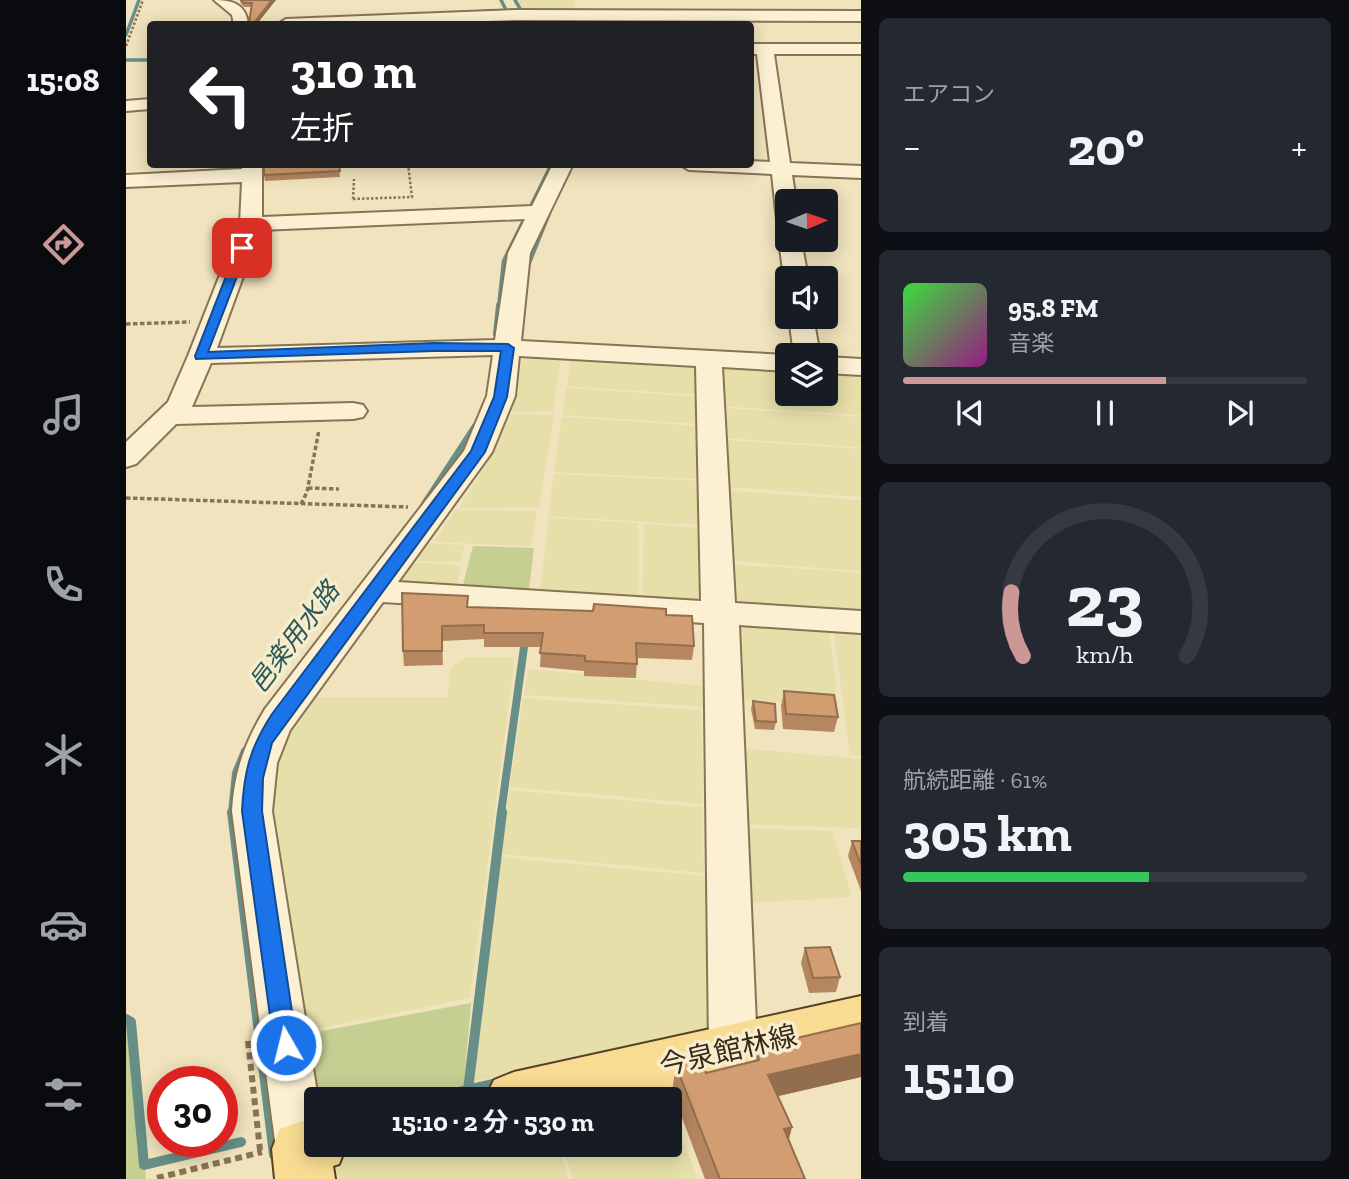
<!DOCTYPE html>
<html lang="ja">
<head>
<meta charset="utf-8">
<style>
  body { margin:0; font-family:"Zilla Slab","Noto Sans JP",serif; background:#242831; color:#f1f3f6; height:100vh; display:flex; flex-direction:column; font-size:26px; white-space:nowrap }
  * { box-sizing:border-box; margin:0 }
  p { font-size:23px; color:#9ea1a6 }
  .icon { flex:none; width:38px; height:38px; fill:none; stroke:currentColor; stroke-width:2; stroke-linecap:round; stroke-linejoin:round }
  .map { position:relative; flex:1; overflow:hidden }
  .drawer { display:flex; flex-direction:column; gap:18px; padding:18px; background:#0d0f14; width:488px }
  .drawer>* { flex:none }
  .banner { position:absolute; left:21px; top:21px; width:607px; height:147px; border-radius:7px; box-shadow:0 4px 18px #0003; background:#202124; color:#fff; overflow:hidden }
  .needle { width:46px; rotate:88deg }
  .buttons { position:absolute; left:649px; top:189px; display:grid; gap:14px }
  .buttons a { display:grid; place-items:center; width:63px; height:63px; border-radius:7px; background:#171b24; box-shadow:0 4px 18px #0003; font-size:35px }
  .speed { position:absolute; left:21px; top:1066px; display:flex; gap:14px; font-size:35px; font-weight:700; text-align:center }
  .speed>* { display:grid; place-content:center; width:91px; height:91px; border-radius:50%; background:#171b24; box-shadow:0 4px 18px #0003; line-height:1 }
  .speed .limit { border:10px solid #d22; background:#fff; color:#111 }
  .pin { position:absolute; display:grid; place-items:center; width:60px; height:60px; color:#fff; margin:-30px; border-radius:14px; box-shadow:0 4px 10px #0006 }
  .me { position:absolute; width:77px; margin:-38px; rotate:352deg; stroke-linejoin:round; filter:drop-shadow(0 0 5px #0008) }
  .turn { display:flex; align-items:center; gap:24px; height:147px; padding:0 28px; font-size:32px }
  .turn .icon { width:91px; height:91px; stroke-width:2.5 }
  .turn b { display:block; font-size:49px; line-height:60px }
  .big { font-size:52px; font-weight:700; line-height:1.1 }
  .drawer .widget { flex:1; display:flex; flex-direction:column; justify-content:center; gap:10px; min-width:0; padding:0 24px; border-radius:10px; background:#242831 }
  .drawer .dial { align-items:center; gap:0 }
  .dial svg { height:182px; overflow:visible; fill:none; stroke:#363941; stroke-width:7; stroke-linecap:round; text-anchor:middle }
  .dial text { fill:#f1f3f6; stroke:none }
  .song { display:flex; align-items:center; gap:21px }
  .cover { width:84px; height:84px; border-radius:10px; background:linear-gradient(135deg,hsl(120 70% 55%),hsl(310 70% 35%)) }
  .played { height:7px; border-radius:4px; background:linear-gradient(90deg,#cb9797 65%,#363941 65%) }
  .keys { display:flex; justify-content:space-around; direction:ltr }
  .heat { display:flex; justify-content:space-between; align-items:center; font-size:38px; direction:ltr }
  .charge { height:10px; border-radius:5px; background:linear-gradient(90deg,#34c759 61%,#363941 0) }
  .trip { position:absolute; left:178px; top:1087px; width:378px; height:70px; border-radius:7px; background:#171b24; box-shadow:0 4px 18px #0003; font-weight:700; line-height:70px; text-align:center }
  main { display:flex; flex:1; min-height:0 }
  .menu { display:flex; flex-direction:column; width:126px; justify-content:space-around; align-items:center; background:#090b0e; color:#9ea1a6 }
  .menu .icon { width:49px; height:49px }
  .menu .current { color:#cb9797 }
  .menu b { font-size:32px; color:#f1f3f6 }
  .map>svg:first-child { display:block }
  .farmland { fill:#e6dfaa }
  .green { fill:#c5cf91 }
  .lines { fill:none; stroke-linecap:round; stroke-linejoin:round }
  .stream-far4 { stroke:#688f87; stroke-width:3.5 }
  .stream-far3 { stroke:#688f87; stroke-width:4.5 }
  .stream-far2 { stroke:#688f87; stroke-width:6 }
  .stream-far1 { stroke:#688f87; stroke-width:8 }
  .stream { stroke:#688f87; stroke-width:10 }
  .minor-casing { stroke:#897355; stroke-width:4 }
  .major-casing { stroke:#56412a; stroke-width:4 }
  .path-far2 { stroke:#897355; stroke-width:2.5; stroke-dasharray:2.5 2; stroke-linecap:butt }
  .path-far1 { stroke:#897355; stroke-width:3.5; stroke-dasharray:4.5 2.5; stroke-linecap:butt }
  .path { stroke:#897355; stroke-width:6; stroke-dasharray:7 4.5; stroke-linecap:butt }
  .minor { fill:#fbf0d1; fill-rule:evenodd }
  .major { fill:#f7dc92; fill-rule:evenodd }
  .wall { fill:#b48761 }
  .shaded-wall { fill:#926e4f }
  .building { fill:#d19d71; stroke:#926e4f; stroke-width:2 }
  .route { fill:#1a73e8; stroke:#114b97; stroke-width:2 }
  .labels { text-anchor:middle; stroke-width:7; stroke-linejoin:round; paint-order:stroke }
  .water-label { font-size:26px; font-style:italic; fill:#295857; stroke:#f7edcd }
  .near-street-label { font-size:28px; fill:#382a1b; stroke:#f7edcd }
</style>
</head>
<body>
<main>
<nav class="menu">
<b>15:08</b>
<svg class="icon current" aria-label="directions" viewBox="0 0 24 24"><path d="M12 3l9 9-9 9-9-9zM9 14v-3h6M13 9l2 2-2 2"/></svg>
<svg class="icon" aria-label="music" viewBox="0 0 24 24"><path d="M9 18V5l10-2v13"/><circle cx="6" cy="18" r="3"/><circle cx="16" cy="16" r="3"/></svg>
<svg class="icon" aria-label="phone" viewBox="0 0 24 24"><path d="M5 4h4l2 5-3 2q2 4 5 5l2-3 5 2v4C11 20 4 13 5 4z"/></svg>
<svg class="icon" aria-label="climate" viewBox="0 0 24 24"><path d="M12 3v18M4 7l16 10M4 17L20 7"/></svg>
<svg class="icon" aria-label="car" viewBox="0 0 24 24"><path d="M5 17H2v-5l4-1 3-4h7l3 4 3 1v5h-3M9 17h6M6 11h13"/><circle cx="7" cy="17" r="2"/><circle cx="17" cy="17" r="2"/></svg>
<svg class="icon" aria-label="filters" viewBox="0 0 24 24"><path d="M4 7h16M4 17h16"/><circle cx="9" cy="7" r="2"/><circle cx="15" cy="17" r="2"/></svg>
</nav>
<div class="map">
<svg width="735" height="1179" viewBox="0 0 735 1179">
  <rect width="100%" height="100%" fill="#f0e3bd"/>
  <path class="farmland" d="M392,0H448L450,13L398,12Z
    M397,355L435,356L427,412H386Z
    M445,356L573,363L574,395L441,386Z
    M593,365L661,369L662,394H700V371L735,373V415L594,406Z
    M440,388L575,397V424L436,415Z
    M596,408L735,417V447L597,438Z
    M384,414L428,415L413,508H333L371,447Z
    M436,417L574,426V479L428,472Z
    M598,440L735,449V497L599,487Z
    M428,474L574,481V525L422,516Z
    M598,490L735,500V571L604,561Z
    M330,510L411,511L405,546L308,542Z
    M423,518L512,523L513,597L414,592Z
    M518,524L574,528V602L516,599Z
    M297,543L339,545L334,562L284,561Z
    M281,562L335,565L331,583L270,582Z
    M601,564L735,573V613L610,604L603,598Z
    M607,619L703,625L712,707L605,698Z
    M707,626L735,629V756L724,755Z
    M341,657H389L344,998L179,1031L145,809L147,785L157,745L170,719L187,697H321L325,667Z
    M402,669L578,686V707L398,695Z
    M397,698L575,710L577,804L384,787Z
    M609,748L735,759V828L612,824Z
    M383,790L576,807L578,873L375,854Z
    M611,828L706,831L726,897L617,903Z
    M373,857L579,876L582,1029L348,1081Z
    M544,1107L572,1179H447L436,1145L544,1144Z
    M217,1144L432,1145L443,1179H207L202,1148Z"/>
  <path class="green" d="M347,546L408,548L403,589L337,585Z
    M345,1003L338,1085L280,1099H191L180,1034Z
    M0,1019L5,1022L20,1179H0Z"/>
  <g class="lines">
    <path class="stream-far4" d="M375,0L382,14
      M389,0L403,24
      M0,35L13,0
      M0,60H24"/>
    <path class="stream-far3" d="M653,217L657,247
      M400,270L423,213
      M373,307L378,261L426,164"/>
    <path class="stream-far2" d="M370,334L373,305
      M298,504L349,426"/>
    <path class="stream-far1" d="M106,813L110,773L119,751
      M375,813L399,640"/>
    <path class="stream" d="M106,812L148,1155
      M0,1019L5,1022L18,1165L115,1142
      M342,1090L376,812
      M301,1099L375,1082"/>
    <defs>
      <path id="minor" d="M88,0C106,0 120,4 122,24H108L106,15Z
        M390,10L735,11V21L390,20L265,24H152L160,19Z
        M625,44H735V54H648L664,163L735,166V178L666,175L670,201H662V226L654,225L651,220L646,174L563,170L553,164H625V161L644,162L631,54H625Z
        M24,99V109L0,111V101Z
        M116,164H136V217L406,206L427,164H447L404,253L395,341L662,355V371L596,367L609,603L735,611V633L613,625L631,1048L624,1063L607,1070L590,1063L583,1048L578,623L257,602L164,730L151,763L146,811L192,1099L191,1144H200L193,1166L175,1173L157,1166L150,1149L106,811C108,772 119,742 139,709L338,451L361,396L367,355L85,363L66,407L227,403L237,405L241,411L237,417L227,419L50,424L10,464L0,467V442L42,402L62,356L114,224L116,182L0,187V175L116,169ZM399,219L382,253L369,340L91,348L134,230ZM393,356L570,366L575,601L272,582L366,452L389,396Z
        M662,234V240H675L682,278H662V283L658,278L653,240Z
        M663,317H687L694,355H668Z
        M700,357L735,359V375L700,373Z"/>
      <path id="major" d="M735,996V1044L501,1099H359L368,1080L388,1072Z
        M191,1116V1144H221L213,1164L207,1166L209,1179H149L146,1149L154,1129Z"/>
    </defs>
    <use href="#minor" class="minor-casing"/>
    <use href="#major" class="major-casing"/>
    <path class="path-far2" d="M0,46L17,0
      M227,199L286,197L282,164
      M227,199L228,179"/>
    <path class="path-far1" d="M0,324L64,322
      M182,488L213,489
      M0,498L282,507
      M175,504L181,492L193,430"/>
    <path class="path" d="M122,1041L134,1150
      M31,1178L136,1152"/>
    <use href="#minor" class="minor"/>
    <use href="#major" class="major"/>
  </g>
  <path class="wall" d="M114,0H150L126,7H118L115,4Z
    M213,164L214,177L139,181L138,175Z
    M342,607L540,615L568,646L566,660L511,658L510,678L458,676V671L414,667L415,647H358V639L316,641L317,665L278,666L277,651Z
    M658,691L712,717L708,732L657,729L655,706Z
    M627,701L650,722L648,730L629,729L625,709Z
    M726,841H735V891L722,856Z
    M679,948L714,977L710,992L683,993L675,963Z
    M735,1023V1077L652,1096L663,1140L679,1179H579L546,1091L550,1066L580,1073L625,1062L628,1048Z"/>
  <path class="shaded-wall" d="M146,0H150L131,24H127Z
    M735,1054V1077L635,1100L642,1075Z
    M666,1127L660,1151L658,1129Z"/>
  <path class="building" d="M115,0H146L127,24H123L126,3H118Z
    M138,164H213L214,171L138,175Z
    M276,593L342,596L341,607L467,611L468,604L540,609V615L566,616L568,646L510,643L511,664L459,661V656L414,653L417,633H358V625L316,626V651H277Z
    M658,691L708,695L712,717L660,714Z
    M627,701L649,704L650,722L630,721Z
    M726,841H735V865Z
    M704,947L714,977L687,978L679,948Z
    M735,1023V1054L642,1075L666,1127L658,1129L679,1179H594L550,1066L575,1060L580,1073L633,1060L628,1048Z"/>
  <path class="route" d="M116,245L122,248L82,352L308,343L382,344L388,348L381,397L359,452L146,743L137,778L136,811L171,1045L168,1052L160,1055L152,1052L148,1045L116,811C118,771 124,748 146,714L345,451L368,397L375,351H308L70,359L69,356L111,248Z"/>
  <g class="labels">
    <g class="water-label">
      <text transform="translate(168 637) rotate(-53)" y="9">邑楽用水路</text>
    </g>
    <g class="near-street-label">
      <text transform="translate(602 1050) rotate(-13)" y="10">今泉館林線</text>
    </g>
  </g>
</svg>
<div class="buttons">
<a><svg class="needle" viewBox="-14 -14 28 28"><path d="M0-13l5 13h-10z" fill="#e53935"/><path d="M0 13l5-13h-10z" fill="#9ea1a6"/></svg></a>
<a><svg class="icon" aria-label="sound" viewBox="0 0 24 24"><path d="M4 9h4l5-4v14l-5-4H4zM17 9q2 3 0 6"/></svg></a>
<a><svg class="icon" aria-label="layers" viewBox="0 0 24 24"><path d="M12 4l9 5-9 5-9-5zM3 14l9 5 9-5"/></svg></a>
</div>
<div class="speed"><div class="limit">30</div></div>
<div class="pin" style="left:116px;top:248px;background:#d93025"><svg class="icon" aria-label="arrive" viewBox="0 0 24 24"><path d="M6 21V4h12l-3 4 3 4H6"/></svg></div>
<svg class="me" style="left:160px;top:1045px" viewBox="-20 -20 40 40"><circle r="17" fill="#1a73e8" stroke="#fff" stroke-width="3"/><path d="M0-11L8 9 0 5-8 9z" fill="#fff"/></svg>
<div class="trip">15:10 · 2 分 · 530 m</div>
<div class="banner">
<div class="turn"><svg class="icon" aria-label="left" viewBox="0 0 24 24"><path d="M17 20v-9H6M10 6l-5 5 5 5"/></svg><div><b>310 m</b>左折</div></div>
</div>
</div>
<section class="drawer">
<div class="widget"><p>エアコン</p>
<div class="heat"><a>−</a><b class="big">20°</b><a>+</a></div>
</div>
<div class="widget">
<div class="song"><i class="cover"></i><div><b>95.8 FM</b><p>音楽</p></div></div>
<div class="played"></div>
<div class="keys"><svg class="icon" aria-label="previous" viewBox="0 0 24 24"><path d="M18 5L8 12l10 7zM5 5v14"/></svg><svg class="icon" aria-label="pause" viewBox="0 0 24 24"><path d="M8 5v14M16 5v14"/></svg><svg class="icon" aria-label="next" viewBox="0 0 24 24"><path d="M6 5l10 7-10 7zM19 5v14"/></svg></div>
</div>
<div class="widget dial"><svg viewBox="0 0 100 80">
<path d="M14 69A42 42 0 1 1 86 69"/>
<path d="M14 69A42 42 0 0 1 9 41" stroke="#cb9797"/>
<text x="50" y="56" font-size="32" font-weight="700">23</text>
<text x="50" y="72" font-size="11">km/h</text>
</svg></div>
<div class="widget"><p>航続距離 · 61%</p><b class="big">305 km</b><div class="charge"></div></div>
<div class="widget"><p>到着</p><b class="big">15:10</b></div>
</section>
</main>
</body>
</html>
